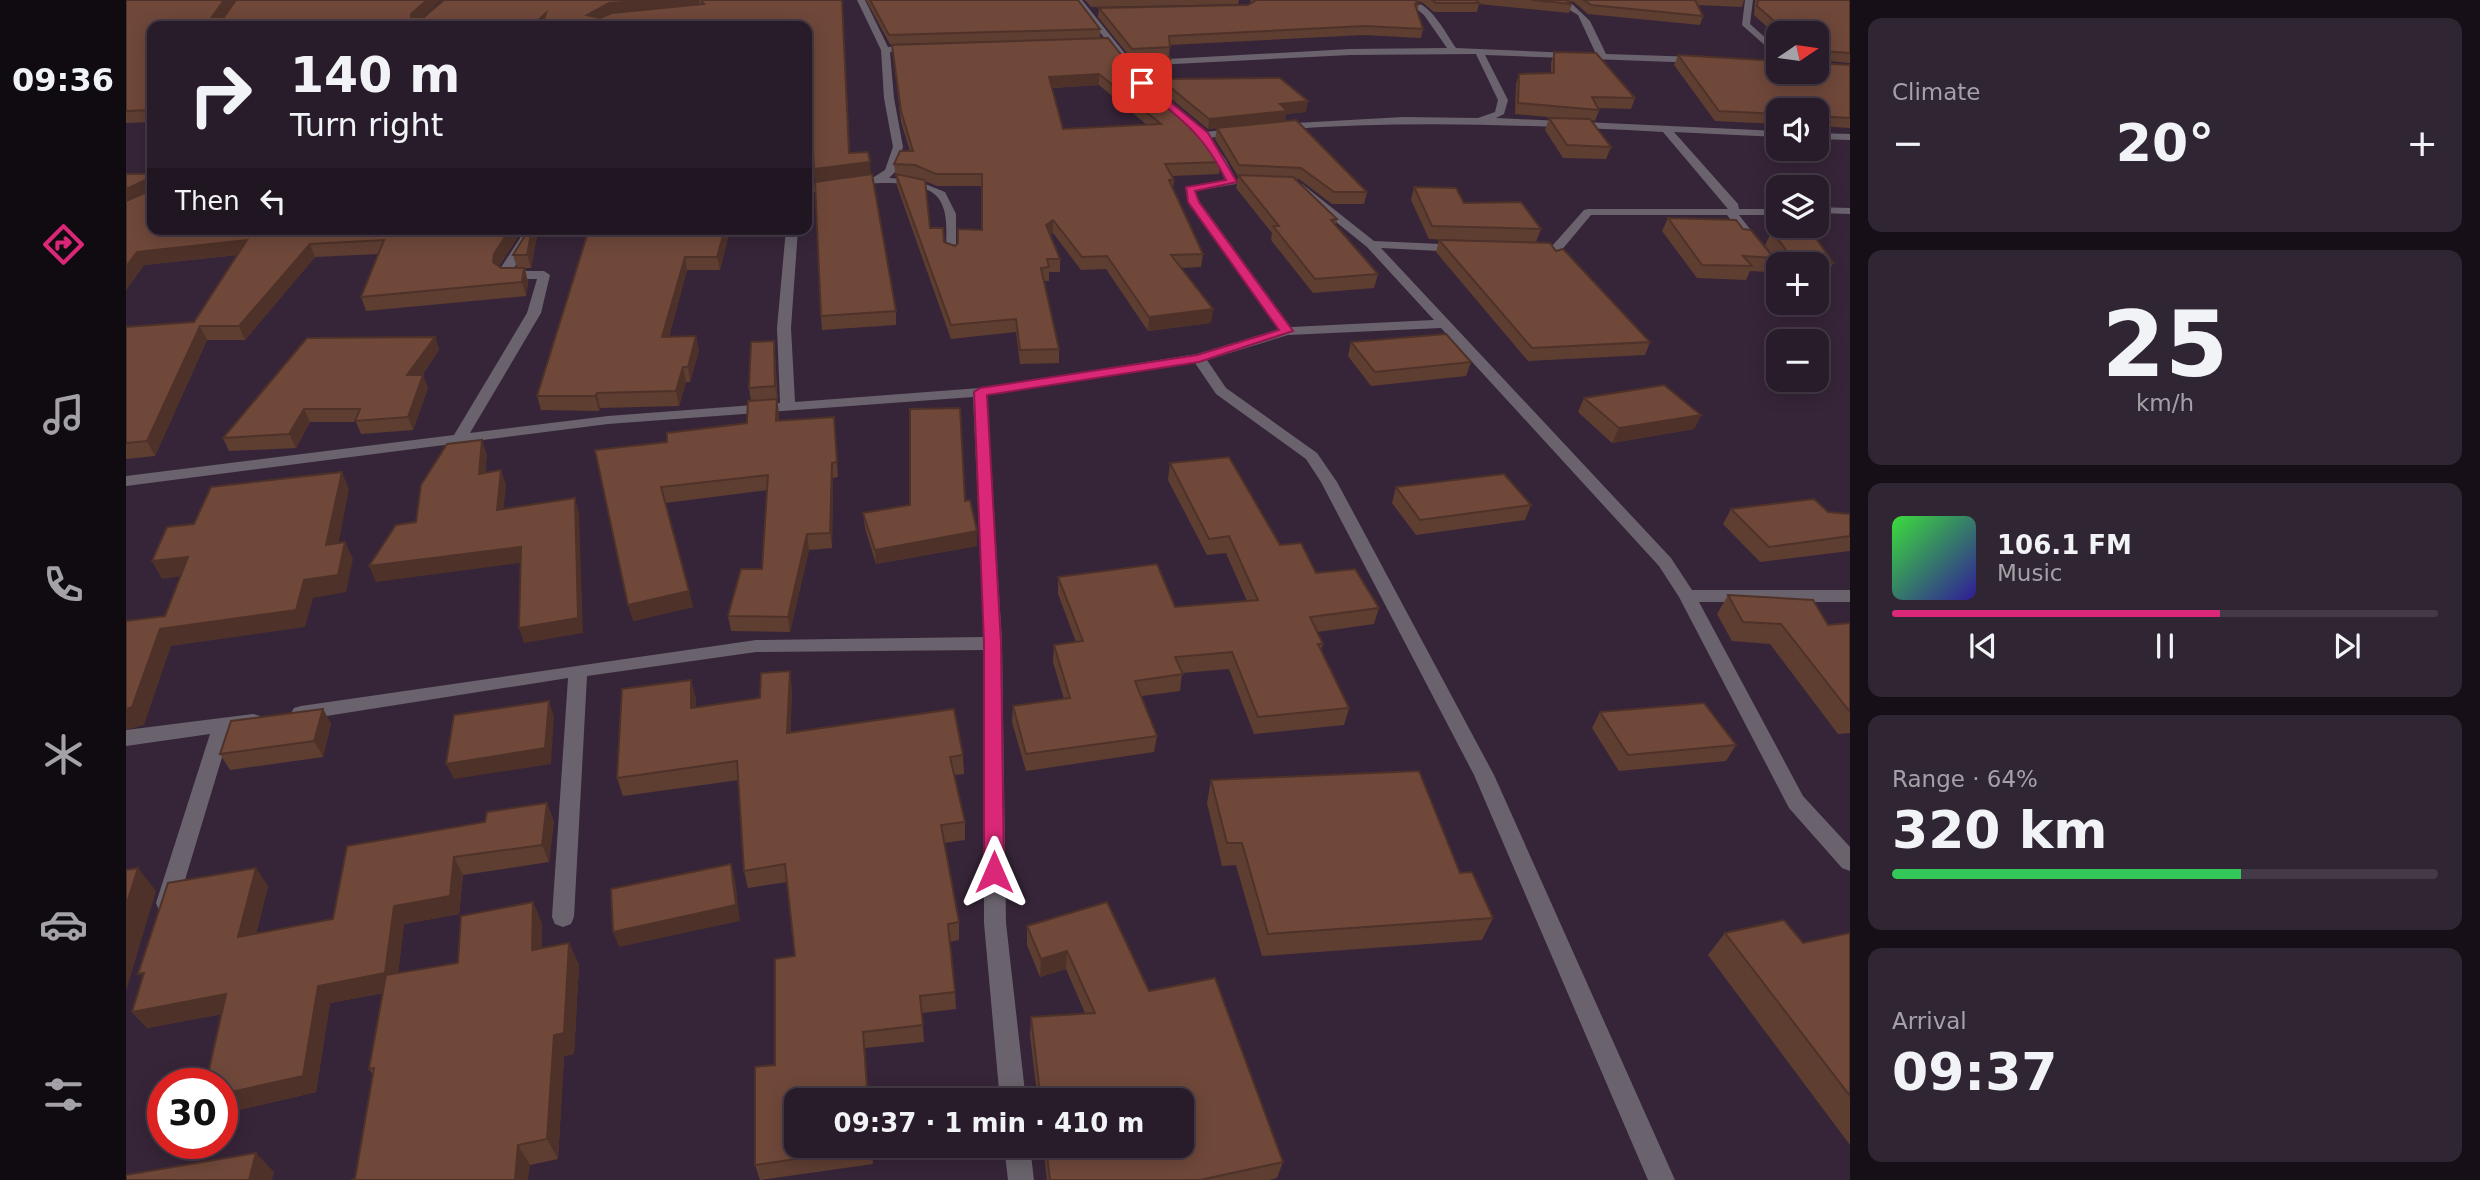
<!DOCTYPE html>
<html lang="en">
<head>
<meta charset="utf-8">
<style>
  body { margin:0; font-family:"DejaVu Sans",sans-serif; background:#302532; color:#f1f3f6; height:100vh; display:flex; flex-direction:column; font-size:26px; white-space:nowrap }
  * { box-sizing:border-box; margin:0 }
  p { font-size:23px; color:#a5a1a8 }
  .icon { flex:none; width:38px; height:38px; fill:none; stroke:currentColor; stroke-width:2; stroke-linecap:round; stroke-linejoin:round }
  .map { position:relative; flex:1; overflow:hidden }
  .side { display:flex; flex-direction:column; gap:18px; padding:18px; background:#160f17; width:630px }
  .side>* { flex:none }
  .banner { position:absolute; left:21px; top:21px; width:665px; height:214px; border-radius:14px; box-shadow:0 4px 18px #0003,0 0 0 2px #443a47; background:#281c2a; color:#f1f3f6; overflow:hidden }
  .needle { width:46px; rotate:77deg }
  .controls { position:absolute; left:1640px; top:21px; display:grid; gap:14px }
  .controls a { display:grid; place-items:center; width:63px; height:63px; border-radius:14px; background:#281c2a; box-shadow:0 4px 18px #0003,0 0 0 2px #443a47; font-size:35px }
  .speed { position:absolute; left:21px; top:1068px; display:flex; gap:14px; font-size:35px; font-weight:700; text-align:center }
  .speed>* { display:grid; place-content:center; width:91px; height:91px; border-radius:50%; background:#281c2a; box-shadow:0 4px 18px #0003,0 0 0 2px #443a47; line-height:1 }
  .speed .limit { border:10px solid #d22; background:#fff; color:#111 }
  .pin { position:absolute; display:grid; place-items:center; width:60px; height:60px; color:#fff; margin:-30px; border-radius:14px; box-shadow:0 4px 10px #0006 }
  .me { position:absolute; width:77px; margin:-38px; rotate:0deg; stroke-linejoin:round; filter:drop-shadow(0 0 5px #0008) }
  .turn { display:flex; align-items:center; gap:24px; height:147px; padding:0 28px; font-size:32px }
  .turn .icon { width:91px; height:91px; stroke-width:2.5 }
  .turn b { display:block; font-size:49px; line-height:60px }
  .then { display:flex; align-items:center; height:66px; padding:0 28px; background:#0003; gap:14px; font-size:26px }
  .big { font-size:52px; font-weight:800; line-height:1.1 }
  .side .widget { flex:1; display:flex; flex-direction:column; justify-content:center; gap:10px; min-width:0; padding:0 24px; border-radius:14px; background:#302532 }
  .side .dial { align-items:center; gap:0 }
  .dial b { font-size:91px; line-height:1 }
  .song { display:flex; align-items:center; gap:21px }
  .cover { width:84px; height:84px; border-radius:10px; background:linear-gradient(135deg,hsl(120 70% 55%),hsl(250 70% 35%)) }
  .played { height:7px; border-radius:4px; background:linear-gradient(90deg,#db2777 60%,#443a47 60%) }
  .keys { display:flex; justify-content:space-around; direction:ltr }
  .heat { display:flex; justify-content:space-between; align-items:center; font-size:38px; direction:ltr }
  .charge { height:10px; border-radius:5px; background:linear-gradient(90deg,#34c759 64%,#443a47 0) }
  .trip { position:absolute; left:658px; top:1088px; width:410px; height:70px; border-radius:14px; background:#281c2a; box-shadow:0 4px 18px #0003,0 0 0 2px #443a47; font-weight:800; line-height:70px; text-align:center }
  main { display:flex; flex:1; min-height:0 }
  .dock { display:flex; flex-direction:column; width:126px; justify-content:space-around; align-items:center; background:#100b11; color:#a5a1a8 }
  .dock .icon { width:49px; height:49px }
  .dock .on { color:#db2777 }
  .dock b { font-size:32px; color:#f1f3f6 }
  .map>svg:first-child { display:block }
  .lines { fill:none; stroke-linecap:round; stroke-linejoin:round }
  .street { fill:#6a636d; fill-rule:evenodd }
  .wall { fill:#5f3e32; fill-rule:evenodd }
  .shaded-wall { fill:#4e3229 }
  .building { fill:#6f483a; stroke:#4e3229; stroke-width:2; fill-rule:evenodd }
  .route { fill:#db2777; stroke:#8e194d; stroke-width:2 }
</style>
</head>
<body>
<main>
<nav class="dock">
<b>09:36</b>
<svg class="icon on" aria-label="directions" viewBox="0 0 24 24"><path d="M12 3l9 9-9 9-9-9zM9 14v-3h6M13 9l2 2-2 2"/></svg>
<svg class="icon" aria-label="music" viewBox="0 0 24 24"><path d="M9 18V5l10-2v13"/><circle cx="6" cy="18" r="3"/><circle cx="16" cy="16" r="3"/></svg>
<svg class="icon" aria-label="phone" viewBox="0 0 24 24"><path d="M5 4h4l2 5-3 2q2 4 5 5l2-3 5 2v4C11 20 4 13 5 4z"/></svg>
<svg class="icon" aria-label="climate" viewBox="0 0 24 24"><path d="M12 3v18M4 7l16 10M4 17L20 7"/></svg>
<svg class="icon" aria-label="car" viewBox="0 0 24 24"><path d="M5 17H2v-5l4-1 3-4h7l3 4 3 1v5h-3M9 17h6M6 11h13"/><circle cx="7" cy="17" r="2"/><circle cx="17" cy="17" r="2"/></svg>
<svg class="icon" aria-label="filters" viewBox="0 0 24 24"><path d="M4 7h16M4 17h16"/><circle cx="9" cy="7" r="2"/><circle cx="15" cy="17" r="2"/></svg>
</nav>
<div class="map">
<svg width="1724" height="1180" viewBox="0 0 1724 1180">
  <rect width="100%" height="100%" fill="#362538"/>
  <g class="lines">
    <path class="street" d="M731,0H739L762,47L791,45L795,48L764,52L768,98L777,147L769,172L763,178L789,180L819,192L830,214V256L820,253C820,237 823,213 813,199C793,171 709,187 681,194V187L689,184L748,177L759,170L767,147L758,98L755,50Z
      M948,0H956L1005,61L1224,49L1321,48L1298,15L1280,0C1304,0 1318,31 1330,48L1470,54L1452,15L1427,0L1443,1L1464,21L1480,54L1573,57L1577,60L1573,63L1359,55L1382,100L1378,114L1370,118L1652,131V137L1548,132L1612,204L1613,209H1652V215H1613L1652,265V277L1648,276L1601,215H1465L1434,252H1402L1400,249L1406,245H1427L1458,210L1462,209H1602L1537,132C1408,125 1281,120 1152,130L1147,127L1152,124L1277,117L1352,118L1369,112L1372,100L1350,54L1224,55L1009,66L1014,73L1009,76Z
      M1619,0H1627L1624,24L1652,49V57L1616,25Z
      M1068,127H1076L1079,132L1114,128L1119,131L1084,138L1100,160L1111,182L1110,184L1069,191L1074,202L1165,327L1308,320L1241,247L1168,188V184H1176L1248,241L1337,245L1339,248L1333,252L1255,248L1545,558L1566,590H1724V602H1573L1677,796L1724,847V871L1716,868L1663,808L1553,597L1533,566L1315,328L1162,335L1081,360L1100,388L1191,453L1211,482L1368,775L1549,1180H1522L1348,775L1195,482L1180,459L1090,394L1069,363L861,395L876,643L880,923L900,1101H874L858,923V650L630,652L461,676L448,917L445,924L437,927L429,924L426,917L442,678L175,720L168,718L165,713L168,708L175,706L630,640L858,637L847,397L482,424L0,486V476L328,435L401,313L411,279H380L374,275V269L400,229H412L386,271H418L424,275L415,313L344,433L482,416L654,403L651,328L660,229H672L665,328L669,402L854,388L1071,354L1153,329L1062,202L1059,187L1099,180L1090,160L1067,129Z
      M1690,133L1724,134V140L1690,139Z
      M1690,207L1724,208V214L1690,213Z
      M127,714L134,716L137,721L134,726L104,731L52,903L49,910L41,913L33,910L30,903L84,734L0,746V730Z
      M878,1146H904L908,1180H882Z"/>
  </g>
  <path class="wall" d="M0,0L97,17L315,0L296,17H298L318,0H716L724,153L745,174L770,311V325L696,330L695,316L718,178L689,181L685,108L682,117H681V26H26V122L0,123Z
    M740,0H952L974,29V38L1012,76L1094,162L1093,174L1046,176L1048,180L1047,188L1077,254L1075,267L1055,268L1087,309L1085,323L1022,331L980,269L955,270L927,233L924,234L934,259V272H923V281H918L933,349V363L894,364L890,332L825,339L771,186L768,164L784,151L775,122L766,45L955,39L764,44ZM973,85L1021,125L937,129L926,88ZM799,181L811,186H856V230L829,246L818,242L804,228Z
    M959,0H1113L1112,4L965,7Z
    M1124,0H1289L1293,4L1291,11L1297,29L1295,38L1237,35L1044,45L1043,56L1005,58L972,17L973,8L1122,5L1125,3Z
    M1289,0H1618L1616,7L1571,5L1577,16L1574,25L1462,14L1448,2L1440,0L1446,4L1443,13L1353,4L1351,12H1308L1297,3Z
    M1629,0H1724V63L1691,60L1690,63V33H1652V37L1628,15Z
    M1428,52L1509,98L1505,109L1472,108L1473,110L1469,121L1465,120L1485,147L1480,159L1437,158L1419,130L1423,118L1443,119L1389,114L1390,84L1393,74L1425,73V63Z
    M1552,55L1724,65V128L1690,126V110H1652V124L1589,121L1548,65Z
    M1014,58L1045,79L1180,112L1160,114L1159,121L1241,192L1238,204H1206L1173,179H1170L1211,219L1210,225L1252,274L1248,288L1187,293L1145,240L1146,233L1110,188L1112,176L1089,139L1091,128L1082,129L1021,79L1013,68Z
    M0,174H26V229H397L373,266L375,268H391L387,255L410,241L405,268H399L402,282L400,296L240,311L235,297L253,254L189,257L119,340H81L29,456L0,459V327L68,322L111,255L18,265L0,290Z
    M1288,187L1415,229L1410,242L1303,239L1285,200Z
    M1542,218L1617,229L1648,258L1642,272L1624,271L1620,280L1571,278L1536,231Z
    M463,229H604L594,270H561L543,337L573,350L564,382H560L553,406L474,408L473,411L415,410L411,396Z
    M1646,231L1707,263L1700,277L1690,276V264H1654L1639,245Z
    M1313,240L1524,342L1519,355L1402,361L1310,252Z
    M309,337L313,350L296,375H297L302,388L287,430L235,434L230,422H184L170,448L103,451L97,438Z
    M1225,342L1345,362L1340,376L1245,386L1222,356Z
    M649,355L653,421L709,432L712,477L707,478L706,548L683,550L664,632L605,631L602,616L636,569L641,490L539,503L567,607L507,621L541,442L621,423L625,401L623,388Z
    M1458,398L1575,415L1568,429L1486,443L1452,412Z
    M1044,463L1154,545L1190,573L1253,608L1248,624L1191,632L1197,644L1195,650L1223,708L1218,725L1128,734L1103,669L1056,673L1054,691L1016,696L1031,736L1028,752L900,771L886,722L887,706L938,699L927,662L928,645L950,642L932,594V577L1049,607L1121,601L1100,553L1081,555L1042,480Z
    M1270,487L1405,505L1399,520L1290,535L1266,503Z
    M1605,509L1702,512L1724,514V551L1634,562L1597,524Z
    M737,513L851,531V546L750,564L739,528Z
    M1602,595L1702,625L1724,623V733L1712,734L1644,644L1606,641L1591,614Z
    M666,689L664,733L837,755L838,774L828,775L839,822V840L818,843L833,922V940L823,942L829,992L830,1009L796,1013L798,1042L739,1048L747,1164L634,1180L629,1165L669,956L661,882L622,888L618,871L613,780L497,796L491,778L570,698V707L634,698Z
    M197,709L205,724L197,757L104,770L94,754Z
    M1474,712L1610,745L1600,761L1493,771L1466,728Z
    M1085,780L1334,873L1367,918L1356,940L1136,956L1110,865L1096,866L1081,803Z
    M428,821L423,862L337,875L333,914L278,924L272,973L332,963L407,902L416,924V948L443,943L453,965L448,1054L438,1056L432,1159L404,1165L229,1179L247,1075L243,1069L257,993L204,1003L190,1092L96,1114V1014L21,1028L6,1012L142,886L130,934L207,919L221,846Z
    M901,926L1023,991L1157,1162L1151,1178L1143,1180H921L917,1146H1055V1101H912L904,1035L905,1017L959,1013L940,969L914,977L901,945Z
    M1599,933L1677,943L1724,933V1145L1582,955Z"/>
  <path class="shaded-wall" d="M98,0H109L91,26L86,17Z
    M301,0H315L288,24L285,17V14Z
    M530,0H573L574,7L463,25L461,15L483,3Z
    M420,13L419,26H406Z
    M973,74V85L923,88V77Z
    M684,94L685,106L682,117L681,106Z
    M1182,101L1180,112L1160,114L1159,121L1082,129L1083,119L1154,104Z
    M744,162L745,175L689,181L688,169Z
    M19,180L25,193L0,204V189Z
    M927,220V233L919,237L920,225Z
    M384,229H397L372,268L367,262L368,254Z
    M406,229H416L410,241L405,268L401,255Z
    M599,229H604L594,270L591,257Z
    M121,240L127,253L18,265L0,290V267L11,252Z
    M184,244L189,257L119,340L113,326Z
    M559,257L561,270L539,351L536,337Z
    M398,268L402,282L400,296L396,282Z
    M1087,309L1085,323L1022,331L1023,317Z
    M74,326L81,340L29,456L21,441Z
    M570,336L573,350L564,382L562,367Z
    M309,337L313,350L286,388L281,375Z
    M648,341L649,355L651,401L649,386Z
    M557,367L560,382L553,406L550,391Z
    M297,375L302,388L287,430L282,417Z
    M471,393L474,408L473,411L469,396Z
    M651,399L653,414L652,436L650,421Z
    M178,409L184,422L170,448L163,434Z
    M1575,415L1568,429L1486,443L1493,428Z
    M356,440L361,455L358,489L353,474Z
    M706,463L707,478L706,548L704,533Z
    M375,470L380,485L376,525L371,510Z
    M216,472L223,489L209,562L200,545Z
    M449,498L453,513L457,633L398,643L393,628Z
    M851,531V546L750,564L749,550Z
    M681,534L683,550L664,632L662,617Z
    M219,542L227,559L220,592L187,598L179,627L45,646L18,725L0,730V709L34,629L178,580Z
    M395,547L400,562L250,582L243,566Z
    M62,557L72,574L36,579L26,561Z
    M563,591L567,607L507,621L502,605Z
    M664,671L666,689L664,752L661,733Z
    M565,680L570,698V726L565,708Z
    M423,701L428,717L425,764L328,779L320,764Z
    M197,709L205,724L197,757L188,741Z
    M421,803L428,821L423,862L416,845Z
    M328,857L337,875L333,914L278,924L270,990L204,1003L190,1092L96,1114V1094L192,986L268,906Z
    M605,864L609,879L614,921L493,947L487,932Z
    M12,868L30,891L0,991V906Z
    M130,868L142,886L125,955L112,937Z
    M407,902L416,924V972L406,950Z
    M443,943L453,965L448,1054L438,1056L432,1159L421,1139L428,1035Z
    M941,951L940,969L914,977L915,959Z
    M100,994L114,1011L21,1028L6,1012Z
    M737,1032L739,1048L743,1101H742Z
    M392,1145L404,1165L402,1180H389Z
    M130,1153L148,1172L146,1180H123Z"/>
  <path class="building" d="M0,0H98L86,17H98L110,0H301L285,14V17H298L318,0H530L483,3L461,15L474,18L486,13L578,4L575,0H716L723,153L742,152L744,162L688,169L684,94L681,106V26H416L420,13L406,26H26V110L0,111Z
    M744,0H952L974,29L763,35Z
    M1128,0H1289L1293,4H1289L1297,29L1239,26L1043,36L1044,47L1006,49L973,8L1122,5L1129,1Z
    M1306,0H1350L1353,3H1310Z
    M1405,0H1439L1446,4Z
    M1458,0H1569L1577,16L1465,5Z
    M1632,0H1724V53L1694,51L1692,60L1690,59V33H1662L1631,6Z
    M982,38L1012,76L1074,127L1094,162L1039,164L1048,180H1043L1077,254L1045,255L1087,309L1023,317L981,256L956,257L927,220L920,225L934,259H921L923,267L915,268L933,349L894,350L890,319L825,325L770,174L799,180L804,228H817L818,242L829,246L832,243V229L856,230V174H810L789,165L768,164L774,151H787L775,111L766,45ZM973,74L1035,124L937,129L923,77Z
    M1428,52L1470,53L1509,98L1466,97L1473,110L1392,103L1393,74L1428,73Z
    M1552,55L1652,61V72H1690V63L1724,65V118L1690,116V110H1652V114L1593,111Z
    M1044,57L1045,79L1154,78L1182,101L1154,104L1161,111L1083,119L1022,69L1014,58Z
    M1423,118L1464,119L1485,147L1441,145Z
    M1170,120L1241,192H1208L1175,168L1113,165L1091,128Z
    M0,174H26V229H384L368,254L367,262L375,268H398L396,282L235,297L258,240L184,244L113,326H74L21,441L0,443V327L68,322L121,240L11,252L0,267V201L21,192L23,182L19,180L0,189Z
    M746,174L770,311L695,316L689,182Z
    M1112,175L1167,177L1211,219L1205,220L1252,274L1189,279L1147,226H1153Z
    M1288,187L1330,188L1338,203L1395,202L1415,229L1306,226Z
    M1542,218L1610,220L1617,229L1625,230L1648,258L1617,256L1626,266L1576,265Z
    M403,229H406L401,255H387Z
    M463,229H599L591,257H559L536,337L570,336L562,367H557L550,391L471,393L469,396H411Z
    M1646,231L1687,234L1707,263L1661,259L1660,250Z
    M1313,240L1424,243L1430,251L1437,249L1524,342L1406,348Z
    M1320,334L1345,362L1249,372L1225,342Z
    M309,337L281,375H297L282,417L229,421L234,409H178L163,434L97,438L181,338Z
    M648,341L649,386L623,388L625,342Z
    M1538,385L1575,415L1493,428L1458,398Z
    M651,399L650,421L708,417L711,462L706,463L704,533L681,534L662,617L602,616L615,569H636L642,475L535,487L563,591L502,605L469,450L541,442V433L621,423L622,401Z
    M834,408L839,501L844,500L851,531L749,550L737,513L784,505V409Z
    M356,440L353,474L375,470L371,510L449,498L452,618L393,628L395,547L243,566L270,525L290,522L295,485L321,444Z
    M1103,457L1154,545L1175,543L1190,573L1229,569L1253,608L1184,617L1197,644H1192L1223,708L1132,717L1106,652L1049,657L1057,674L1009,681L1031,736L900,754L887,706L944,698L928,645L957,641L932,577L1031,564L1049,607L1132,600L1103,536L1083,539L1044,463Z
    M216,472L200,545L219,542L212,575L178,580L170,610L34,629L6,707L0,709V621L39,616L62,557L26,561L41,527L68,524L85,487Z
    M1378,474L1405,505L1294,520L1270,487Z
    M1688,499L1702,512L1724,514V536L1643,547L1605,509Z
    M1602,595L1687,600L1702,625L1724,623V712L1655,624L1617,622Z
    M664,671L661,733L828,709L837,755L824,757L839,822L815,825L833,922L822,924L829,992L794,996L797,1025L737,1032L742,1101H670V1146H745V1148L629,1165V1067L649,1065V959L669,956L659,864L618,871L611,761L491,778L496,689L565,680V708L634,698L635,673Z
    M423,701L419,748L320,764L328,715Z
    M1578,703L1610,745L1502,755L1474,712Z
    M197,709L188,741L94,754L105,721Z
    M1293,771L1334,873L1346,872L1367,918L1142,934L1116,843H1101L1085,780Z
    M421,803L416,845L328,857L324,896L268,906L259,973L192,986L177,1076L96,1094V1083H80L100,994L6,1012L18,973L12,974L42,883L130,868L112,937L207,919L221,846L359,822L361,812Z
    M605,864L610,905L487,932L485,889Z
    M12,868L0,906V870Z
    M407,902L406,950L443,943L438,1033L428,1035L421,1139L392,1145L389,1180H225L229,1179L248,1068L243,1069L260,975L332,963L335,916Z
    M981,902L1023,991L1089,978L1157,1162L1074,1180H924L920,1146H1055V1101H915L905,1017L969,1013L941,951L915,959L901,926Z
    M1658,920L1677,943L1724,933V1096L1599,933Z
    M130,1153L123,1180H0V1175Z"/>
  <path class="route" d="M1013,81H1019L1082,133L1111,182L1069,191L1073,202L1167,331L1073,362L861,395L875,643L878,872L875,878L868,881L861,878L858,872V643L848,392L854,388L1071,355L1153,330L1062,202L1060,187L1100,180C1077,132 1052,117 1013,85Z"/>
</svg>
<div class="controls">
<a><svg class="needle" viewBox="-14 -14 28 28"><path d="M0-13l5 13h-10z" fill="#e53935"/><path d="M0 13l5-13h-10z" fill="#a5a1a8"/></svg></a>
<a><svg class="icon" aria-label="sound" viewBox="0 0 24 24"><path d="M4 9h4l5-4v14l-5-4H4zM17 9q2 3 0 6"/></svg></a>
<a><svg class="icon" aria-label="layers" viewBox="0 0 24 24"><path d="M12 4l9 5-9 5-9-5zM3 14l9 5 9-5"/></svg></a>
<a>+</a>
<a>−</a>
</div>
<div class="speed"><div class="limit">30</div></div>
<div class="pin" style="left:1016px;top:83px;background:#d93025"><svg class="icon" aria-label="arrive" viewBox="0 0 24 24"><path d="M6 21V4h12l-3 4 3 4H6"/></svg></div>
<svg class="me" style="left:868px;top:872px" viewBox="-20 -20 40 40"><path d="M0-17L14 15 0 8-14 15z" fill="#db2777" stroke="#fff" stroke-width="4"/></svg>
<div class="trip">09:37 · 1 min · 410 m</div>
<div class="banner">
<div class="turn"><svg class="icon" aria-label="right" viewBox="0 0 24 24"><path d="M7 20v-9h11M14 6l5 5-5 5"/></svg><div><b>140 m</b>Turn right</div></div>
<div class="then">Then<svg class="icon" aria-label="left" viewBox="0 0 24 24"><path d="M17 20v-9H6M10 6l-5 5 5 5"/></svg></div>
</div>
</div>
<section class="side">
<div class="widget"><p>Climate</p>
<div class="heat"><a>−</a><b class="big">20°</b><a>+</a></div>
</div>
<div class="widget dial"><b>25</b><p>km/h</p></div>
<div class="widget">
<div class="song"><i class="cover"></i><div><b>106.1 FM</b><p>Music</p></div></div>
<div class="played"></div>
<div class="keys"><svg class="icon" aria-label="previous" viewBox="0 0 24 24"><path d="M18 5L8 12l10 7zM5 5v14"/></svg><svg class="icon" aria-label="pause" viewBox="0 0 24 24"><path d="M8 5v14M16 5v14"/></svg><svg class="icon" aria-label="next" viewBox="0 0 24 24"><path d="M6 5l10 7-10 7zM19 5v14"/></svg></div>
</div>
<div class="widget"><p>Range · 64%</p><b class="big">320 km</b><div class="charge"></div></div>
<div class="widget"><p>Arrival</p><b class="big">09:37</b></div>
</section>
</main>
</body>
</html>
